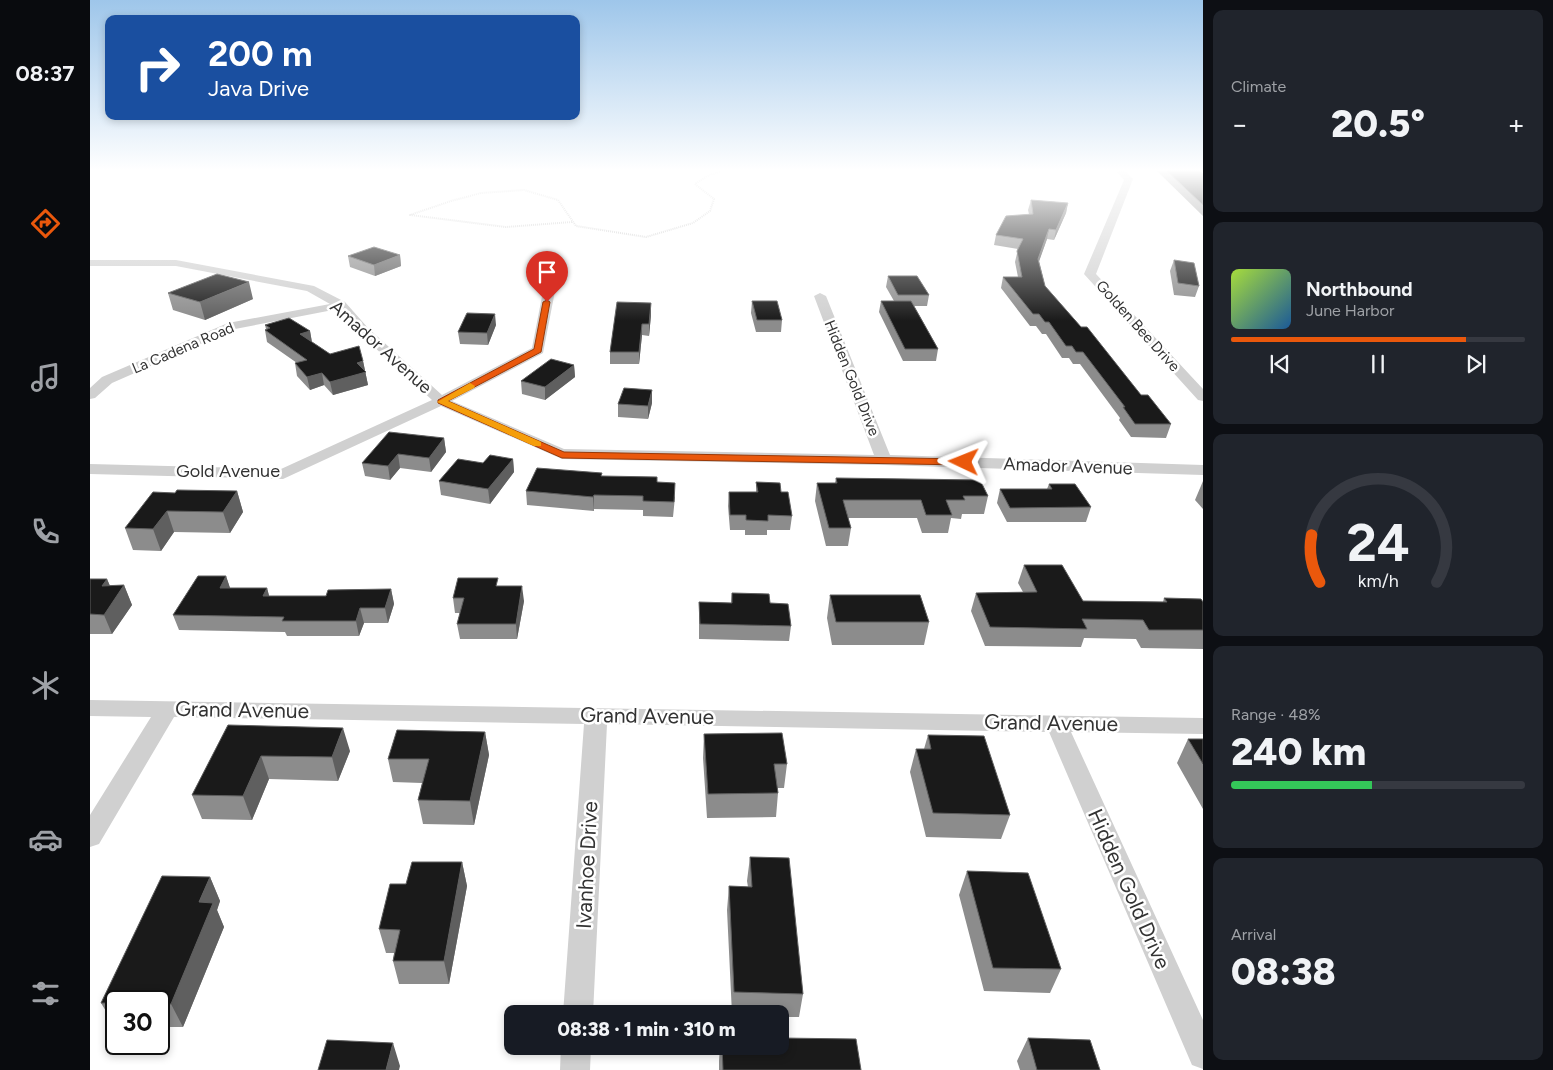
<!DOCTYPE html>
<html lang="en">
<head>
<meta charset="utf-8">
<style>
  body { margin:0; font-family:Figtree,sans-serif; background:#20242c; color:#f1f3f6; height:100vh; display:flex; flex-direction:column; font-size:19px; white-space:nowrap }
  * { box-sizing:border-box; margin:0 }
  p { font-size:16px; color:#9ea1a6 }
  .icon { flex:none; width:28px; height:28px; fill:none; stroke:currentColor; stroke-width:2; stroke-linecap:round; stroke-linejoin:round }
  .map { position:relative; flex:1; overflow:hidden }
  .side { display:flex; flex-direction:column; gap:10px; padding:10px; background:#0d0f14; width:350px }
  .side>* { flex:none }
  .guide { position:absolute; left:15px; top:15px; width:475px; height:105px; border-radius:10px; box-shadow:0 2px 8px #0003; background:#1a4fa0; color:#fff; overflow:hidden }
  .speed { position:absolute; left:15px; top:990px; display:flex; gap:10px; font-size:25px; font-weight:700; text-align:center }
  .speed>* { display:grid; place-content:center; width:65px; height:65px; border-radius:50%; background:#171b24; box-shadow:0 2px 8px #0003; line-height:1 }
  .speed .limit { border:2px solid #111; border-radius:8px; background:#fff; color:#111 }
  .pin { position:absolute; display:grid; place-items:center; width:42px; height:42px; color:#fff; margin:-51px -21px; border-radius:50% 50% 50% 0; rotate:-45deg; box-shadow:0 0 5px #0007 }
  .pin .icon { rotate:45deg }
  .me { position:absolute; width:55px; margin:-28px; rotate:272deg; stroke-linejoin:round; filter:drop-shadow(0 0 4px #0008) }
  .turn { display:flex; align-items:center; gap:18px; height:105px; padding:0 20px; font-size:22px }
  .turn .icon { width:65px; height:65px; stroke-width:2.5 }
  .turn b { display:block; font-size:35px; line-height:42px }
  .big { font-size:38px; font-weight:800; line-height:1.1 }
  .side .widget { flex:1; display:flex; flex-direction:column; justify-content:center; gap:8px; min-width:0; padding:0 18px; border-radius:10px; background:#20242c }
  .side .dial { align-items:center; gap:0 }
  .dial svg { height:130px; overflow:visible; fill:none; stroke:#363941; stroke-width:7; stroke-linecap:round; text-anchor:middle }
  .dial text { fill:#f1f3f6; stroke:none }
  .song { display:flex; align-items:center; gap:15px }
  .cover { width:60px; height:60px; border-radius:8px; background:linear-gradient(135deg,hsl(80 70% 55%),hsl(210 70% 35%)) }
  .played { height:5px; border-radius:2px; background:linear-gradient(90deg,#ea580c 80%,#363941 80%) }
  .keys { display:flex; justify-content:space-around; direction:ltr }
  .heat { display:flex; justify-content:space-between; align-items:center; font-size:28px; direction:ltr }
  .charge { height:8px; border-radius:4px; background:linear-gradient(90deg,#34c759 48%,#363941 0) }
  .trip { position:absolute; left:414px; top:1005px; width:285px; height:50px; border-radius:10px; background:#171b24; box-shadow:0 2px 8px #0003; font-weight:800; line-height:50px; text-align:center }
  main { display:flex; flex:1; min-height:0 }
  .tabs { display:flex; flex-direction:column; width:90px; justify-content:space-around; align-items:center; background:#090b0e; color:#9ea1a6 }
  .tabs .icon { width:35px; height:35px }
  .tabs .selected { color:#ea580c }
  .tabs b { font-size:22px; color:#f1f3f6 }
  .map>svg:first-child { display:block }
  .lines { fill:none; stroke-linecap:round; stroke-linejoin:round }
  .path { stroke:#cdcdcd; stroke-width:2; stroke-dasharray:1 1; stroke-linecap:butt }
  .minor { fill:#d0d0d0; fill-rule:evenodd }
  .wall { fill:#8c8c8c }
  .shaded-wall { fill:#5f5f5f }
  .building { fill:#1a1a1a; stroke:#5f5f5f }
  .route { fill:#ea580c; stroke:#983908 }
  .slow { fill:#f59e0b }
  .labels { text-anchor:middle; stroke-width:5; stroke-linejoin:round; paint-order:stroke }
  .far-street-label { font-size:15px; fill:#333; stroke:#fff }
  .street-label { font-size:18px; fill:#333; stroke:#fff }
  .near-street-label { font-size:21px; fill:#333; stroke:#fff }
</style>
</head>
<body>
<main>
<nav class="tabs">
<b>08:37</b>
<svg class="icon selected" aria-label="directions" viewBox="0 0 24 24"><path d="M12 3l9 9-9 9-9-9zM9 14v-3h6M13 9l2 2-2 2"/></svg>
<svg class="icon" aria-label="music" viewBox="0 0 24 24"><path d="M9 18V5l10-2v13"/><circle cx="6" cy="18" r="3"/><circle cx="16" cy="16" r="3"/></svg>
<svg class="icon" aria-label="phone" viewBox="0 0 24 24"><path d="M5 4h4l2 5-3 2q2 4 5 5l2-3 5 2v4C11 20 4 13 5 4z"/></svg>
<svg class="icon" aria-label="climate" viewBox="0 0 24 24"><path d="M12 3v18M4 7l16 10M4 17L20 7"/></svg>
<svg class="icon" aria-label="car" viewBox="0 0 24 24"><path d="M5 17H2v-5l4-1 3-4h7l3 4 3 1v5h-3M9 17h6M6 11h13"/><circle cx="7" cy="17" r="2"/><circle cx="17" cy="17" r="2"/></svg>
<svg class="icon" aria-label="filters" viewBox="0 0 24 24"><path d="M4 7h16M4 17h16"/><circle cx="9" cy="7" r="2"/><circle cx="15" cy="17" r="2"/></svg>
</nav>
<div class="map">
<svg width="1113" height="1070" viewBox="0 0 1113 1070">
  <rect width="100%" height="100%" fill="#fff"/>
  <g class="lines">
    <path class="path" d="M482,222L416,227L320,215L361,201L391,193L434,190L468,200L486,226L556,237L603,223L620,211L624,199L605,184L619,175L633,171"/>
    <path class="minor" d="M1026,171H1035L1043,179L1006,274L1113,389V401L1108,400L994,274L1034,180Z
      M0,260H86L224,286L255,302L278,328L352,395L442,348L454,286L460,283L464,284L466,286L453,353L362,401L474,449L784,455L724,296L730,293L736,296L800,455L1113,465V475L794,465L472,459L351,406L193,479L0,474V464L191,469L342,400L270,334L248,309L145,329L22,383L5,398L0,399V388L12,377L138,323L240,304L217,291L86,266H0Z
      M0,700L1113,718V734L981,732L1113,1020V1069L1102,1065L959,732L517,724L503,1014H473L494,724L84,717L9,844L0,847V815L61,717L0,716Z
      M471,1046H501L500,1070H470Z"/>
  </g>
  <path class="wall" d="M1067,171H1110L1113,174V216Z
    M941,200L978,203L976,213L964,240L957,239L949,261L955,286L1051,395L1081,424L1076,438L1041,437L1029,420L1030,418L990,364H983L979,358H972L956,334H952L946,326H940L911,288L913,277H928L925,262L928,249L904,245L906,235L939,214L938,210Z
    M310,255L311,266L285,276L260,267L258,256Z
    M1084,260L1109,286L1105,297L1084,295L1080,271Z
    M798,276L839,295L837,306H824L848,349L846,361H813L789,312L791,301H804L796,287Z
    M78,293L163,299L115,320L83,310Z
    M662,301L692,320L691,332H666L661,313Z
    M561,303V315L559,336L552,335L549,364H520V352Z
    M175,325L220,331L222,342L240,354L273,361L278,385L243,395L234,385L220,390L207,376L205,363H207L177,342L175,330L176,329Z
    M406,325L398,345L370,344L368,332Z
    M484,365L485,377L455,400L432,394L431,381Z
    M562,403L558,419L528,417V404Z
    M354,438L356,452L341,472L310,468L300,480L275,476L272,463Z
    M423,459L424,472L400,504L351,495L349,481L393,463Z
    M512,476L567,482L585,497L583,517L553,516V510L504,509V511L437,505L436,491Z
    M746,478L898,496L894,514H872L871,519L861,518L858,533H832L827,518H758L761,528L758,546H736L725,501L727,483H745Z
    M1113,481V509L1105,500Z
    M666,482L691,492L702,516L700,530H677V535H655V530H640L638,506L639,492H666Z
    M959,484L1001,507L996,522H917L907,503L910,489H957Z
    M147,491L153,512L140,533L84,532L71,551L43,550L35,528L85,493Z
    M934,565L993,601L1073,602L1074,598L1113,602V649L1051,648L1046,639L994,638L991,647L895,646L881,611L886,593L933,592L928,583Z
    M136,576L140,588H177L179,596H236L301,589L304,604L298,623H274L269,636H197L195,632L89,630L83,615Z
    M0,579H17L20,586L34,585L42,605L22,634H0Z
    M409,586L434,601L427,639H370L367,624L370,613H365L363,598Z
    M642,593L701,626L699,641L609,639V602L641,603Z
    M740,595L839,622L834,645H742L737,618Z
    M138,725L260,751L248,781L179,779L162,820L112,819L102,795Z
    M395,732L399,755L384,825L333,824L328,800L332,783L303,782L298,759Z
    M614,734L697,764L694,788H688V793L686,817L617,818L613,758Z
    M838,735L920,815L911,839L836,837L820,772L826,749H834Z
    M1098,739H1113V809L1087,763Z
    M660,857L713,994L709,1017H690V1014H642L637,910L639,886L658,887L657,881Z
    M372,862L377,886L359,984H309L303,961L304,953H296L289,929Z
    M877,871L971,969L960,993L894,991L869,895Z
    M120,877L130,901L127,910L134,927L93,1027H69V1001Z
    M11,1003H26V1026H25Z
    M938,1038L1010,1070H930L927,1061Z
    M630,1046H690L771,1070H629V1061Z"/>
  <path class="shaded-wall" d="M978,203L976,213L964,240L966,230Z
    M959,229L957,239L946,270L948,259Z
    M310,255L311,266L285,276L284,265Z
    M159,282L163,299L115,320L110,302Z
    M561,303V315L559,336V324Z
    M405,314L406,325L398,345L397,333Z
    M552,324V335L549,364V352Z
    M220,331L222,343L210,334Z
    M273,361L278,385L243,395L240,382L267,363Z
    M484,365L485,377L455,400V387Z
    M232,373L234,385L220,390L217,377Z
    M562,390V403L558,419V406Z
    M354,438L356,452L341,472L339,458Z
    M308,454L310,468L300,480L298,466Z
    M423,459L424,472L400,504L398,489Z
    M147,491L153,512L140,533L133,512Z
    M504,495V511L503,497Z
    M77,511L84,532L71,551L63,529Z
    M136,576L141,591L130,588Z
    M17,579L25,598L34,585L42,605L22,634L14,615L12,586Z
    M432,586L434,601L427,639L426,624Z
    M177,588L181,603L173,596Z
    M301,589L304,604L298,623L295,608Z
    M270,608L274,623L269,636L266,621Z
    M253,728L260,751L248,781L242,757Z
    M395,732L399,755L384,825L380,801Z
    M171,756L179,779L162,820L153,796Z
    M372,862L377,886L359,984L354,961Z
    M120,877L130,901L127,910L134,927L93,1027L81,1004L109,902Z
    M303,1043L310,1066L309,1070H296Z"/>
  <path class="building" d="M1077,171H1110L1113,174V205Z
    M941,200L978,203L966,230L959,229L948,259L955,286L991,327H997L1051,395H1058L1081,424H1045L1033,407H1035L993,352H986L982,346H976L959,322H955L949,314H943L913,277H932L927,251L933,239L906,235L916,216L943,214Z
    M284,247L310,255L284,265L258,256Z
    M1084,260L1104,263L1109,286L1088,283Z
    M127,274L159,282L110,302L78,293Z
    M798,276H827L839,295H808Z
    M662,301H687L692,320H667Z
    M791,301H821L848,349H815Z
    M527,302L561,303L559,324H552L549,352H520Z
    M377,313L405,314L397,333L368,332Z
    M199,318L220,331L210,334L240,354L269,346L273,361L267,363L276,372L240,382L232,373L217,377L205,363L217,360L175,330L180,328L175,325Z
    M461,359L484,365L455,387L431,381Z
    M534,388L562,390L558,406L528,404Z
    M299,432L354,438L339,458L308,454L298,466L272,463Z
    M400,455L423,459L398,489L349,481L368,459L393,463Z
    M447,468L512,473L511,476L567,477V482L585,483L584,502L553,501V496L504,495L503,497L436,491Z
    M746,478L890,480L898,496H873L875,500H856L862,515H836L831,500H753L761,528H739L727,483H747Z
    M666,482L690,483L691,492H698L702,516L678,515V521L656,520V515H640L639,492H668Z
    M959,484H985L1001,507L920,508L910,489H962Z
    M87,490L147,491L133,512L77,511L63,529L35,528L63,492L85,493Z
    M934,565H972L993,601L1077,602L1074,598L1111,599L1113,602V630H1059L1053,620L992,619L997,629L900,627L886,593L947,592Z
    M108,576H136L130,588H177L173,596H236L238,590L301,589L295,608H270L266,621H192L194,617L83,615Z
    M368,578H408L406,586H432L426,624H367L374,598H363Z
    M0,579H17L12,586L34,585L14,615L0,614Z
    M642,593L679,594L680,603L698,604L701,626L610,624L609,602L642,603Z
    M740,595H830L839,622H746Z
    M138,725L253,728L242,757L171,756L153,796L102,795Z
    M307,730L395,732L380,801L328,800L339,759H298Z
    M692,733L697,764H684L688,793L618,794L614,734Z
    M838,735L894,736L920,815L843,813L826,749H841Z
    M1098,739H1113V764Z
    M660,857L699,858L713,994L644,992L639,886L662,887Z
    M322,862H372L354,961H303L310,930L289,929L300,884H316Z
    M877,871L938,873L971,969L903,968Z
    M72,876L120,877L109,902L123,903L81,1004H69V1001H26V1003H11Z
    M690,1038L766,1039L771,1070H633L632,1046H690Z
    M938,1038L1000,1040L1010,1070H947Z
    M237,1040L303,1043L296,1070H228Z"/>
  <linearGradient id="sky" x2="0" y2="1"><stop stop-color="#9ec6ea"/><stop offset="0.53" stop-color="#fff"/><stop offset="1" stop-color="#fff" stop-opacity="0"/></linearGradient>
  <rect width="1113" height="321" fill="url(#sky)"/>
  <path class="route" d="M457,300L460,302L451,352L358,401L474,452L874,459L879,462L874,465L472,458L348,403V400L444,349L453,302Z"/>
  <path class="slow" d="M380,383L385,386L384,388L358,401L451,442V446H444L347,402Z"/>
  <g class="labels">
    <g class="far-street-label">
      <text transform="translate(1048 326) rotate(48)" y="5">Golden Bee Drive</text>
      <text transform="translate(93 348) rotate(-23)" y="5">La Cadena Road</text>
      <text transform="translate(762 378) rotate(68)" y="5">Hidden Gold Drive</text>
    </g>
    <g class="street-label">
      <text transform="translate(291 347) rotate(42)" y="6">Amador Avenue</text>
      <text transform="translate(978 466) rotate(2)" y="6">Amador Avenue</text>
      <text x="138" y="477">Gold Avenue</text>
    </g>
    <g class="near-street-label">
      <text transform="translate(152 710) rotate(1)" y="7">Grand Avenue</text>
      <text transform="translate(557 716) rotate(1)" y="7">Grand Avenue</text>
      <text transform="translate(961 723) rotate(1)" y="7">Grand Avenue</text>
      <text transform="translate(497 865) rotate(-87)" y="7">Ivanhoe Drive</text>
      <text transform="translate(1039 889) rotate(66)" y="7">Hidden Gold Drive</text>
    </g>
  </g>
</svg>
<div class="speed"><div class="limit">30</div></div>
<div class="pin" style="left:457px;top:302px;background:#d93025"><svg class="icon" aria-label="arrive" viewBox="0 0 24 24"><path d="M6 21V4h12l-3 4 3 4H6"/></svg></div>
<svg class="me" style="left:874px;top:462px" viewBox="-20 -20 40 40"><path d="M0-17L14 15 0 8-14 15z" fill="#ea580c" stroke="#fff" stroke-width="4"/></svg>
<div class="trip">08:38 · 1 min · 310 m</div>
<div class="guide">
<div class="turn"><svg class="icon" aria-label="right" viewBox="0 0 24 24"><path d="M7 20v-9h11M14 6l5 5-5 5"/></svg><div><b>200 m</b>Java Drive</div></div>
</div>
</div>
<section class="side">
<div class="widget"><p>Climate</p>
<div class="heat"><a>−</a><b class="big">20.5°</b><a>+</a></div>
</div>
<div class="widget">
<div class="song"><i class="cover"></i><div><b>Northbound</b><p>June Harbor</p></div></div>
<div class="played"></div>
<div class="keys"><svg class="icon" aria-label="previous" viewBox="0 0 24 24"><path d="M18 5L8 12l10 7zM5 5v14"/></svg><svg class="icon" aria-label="pause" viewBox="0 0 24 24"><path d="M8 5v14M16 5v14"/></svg><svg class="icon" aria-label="next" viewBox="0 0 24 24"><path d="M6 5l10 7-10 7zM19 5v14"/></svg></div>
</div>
<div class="widget dial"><svg viewBox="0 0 100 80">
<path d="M14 69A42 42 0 1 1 86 69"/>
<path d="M14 69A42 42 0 0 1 9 40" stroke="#ea580c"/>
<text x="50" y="56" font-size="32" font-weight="700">24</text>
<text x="50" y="72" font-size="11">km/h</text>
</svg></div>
<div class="widget"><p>Range · 48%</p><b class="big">240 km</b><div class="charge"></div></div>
<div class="widget"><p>Arrival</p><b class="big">08:38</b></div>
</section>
</main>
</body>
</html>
